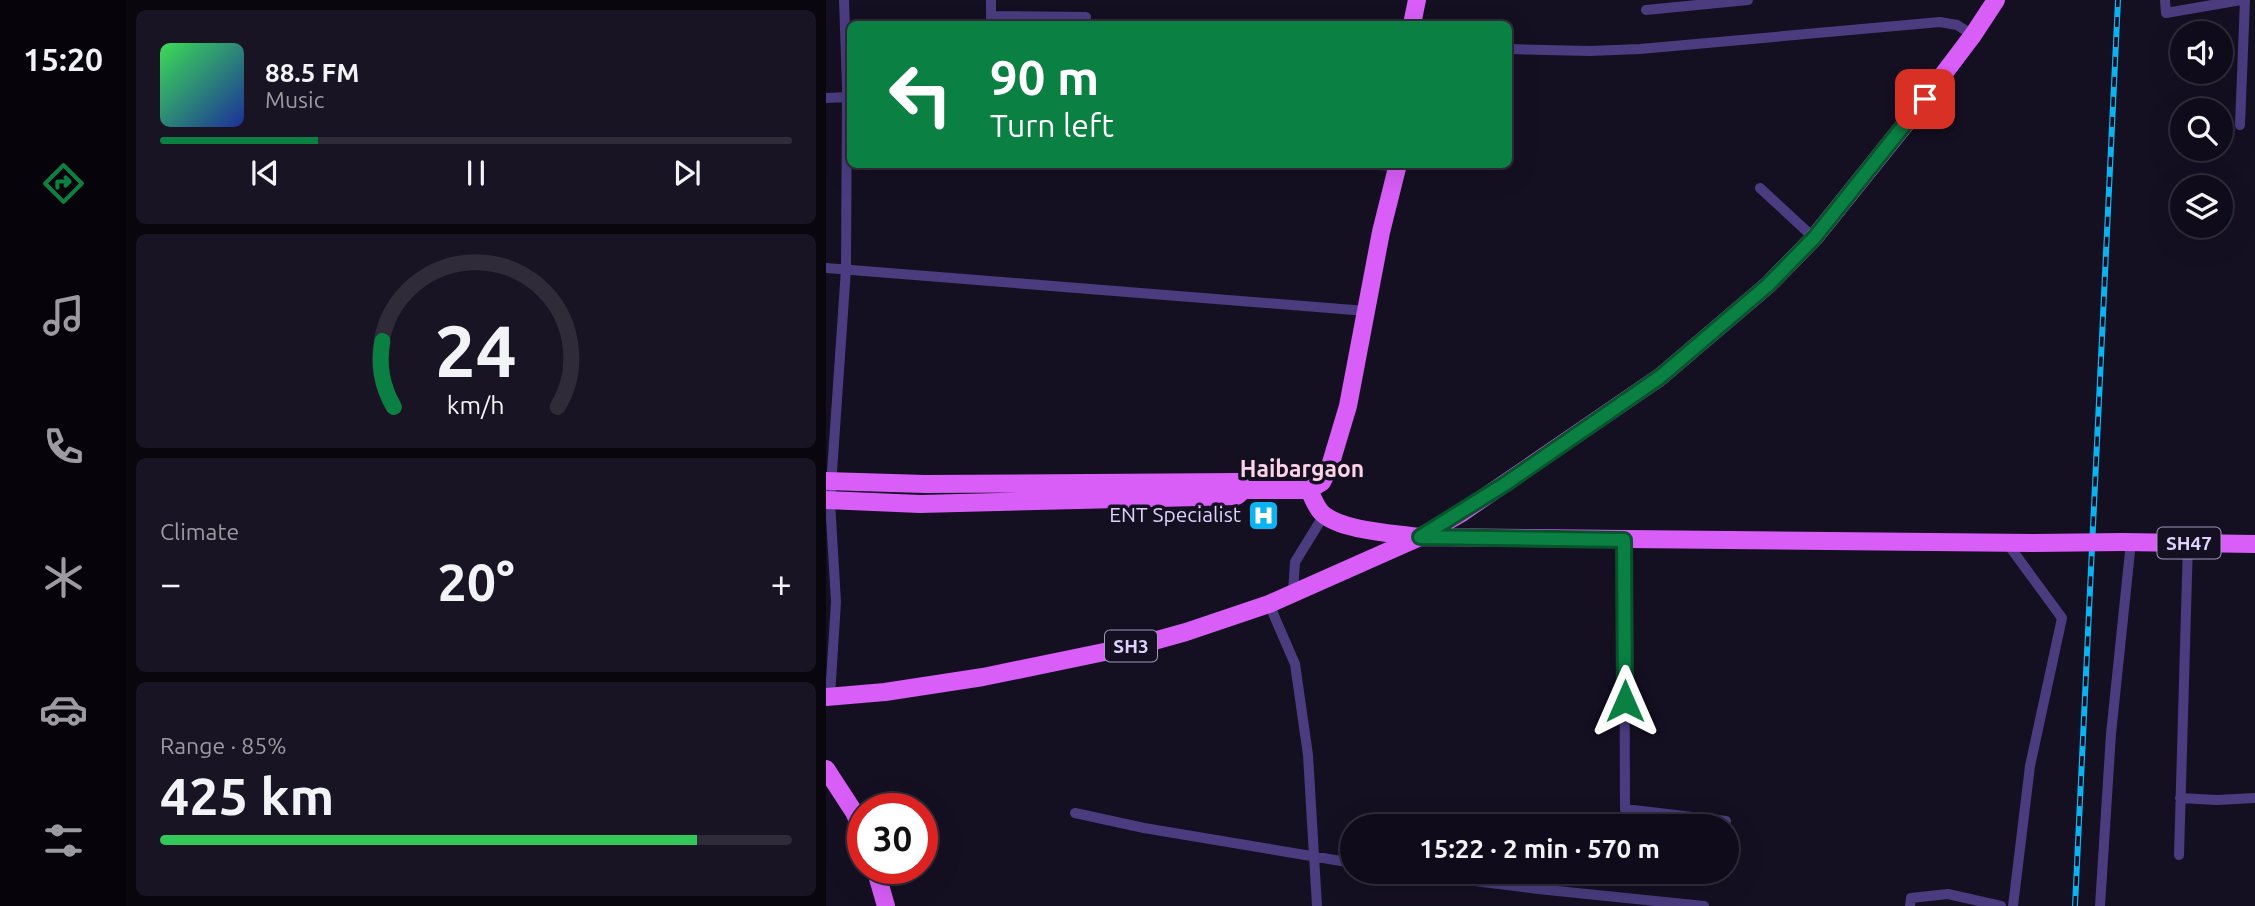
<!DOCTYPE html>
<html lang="en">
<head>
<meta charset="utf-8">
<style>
  body { margin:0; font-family:Ubuntu,sans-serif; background:#191423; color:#f1f3f6; height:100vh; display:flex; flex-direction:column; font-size:26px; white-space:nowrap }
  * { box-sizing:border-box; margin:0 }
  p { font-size:23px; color:#9c9ba2 }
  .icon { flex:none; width:38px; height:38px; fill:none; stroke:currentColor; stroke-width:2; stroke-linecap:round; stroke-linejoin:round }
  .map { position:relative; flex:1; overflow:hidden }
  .side { display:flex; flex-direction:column; gap:10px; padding:10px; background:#09060e; width:700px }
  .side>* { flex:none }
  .guide { position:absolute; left:21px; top:21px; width:665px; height:147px; border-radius:10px; box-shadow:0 7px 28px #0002,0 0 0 2px #302b39; background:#0b8043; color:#fff; overflow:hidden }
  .buttons { position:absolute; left:1344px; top:21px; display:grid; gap:14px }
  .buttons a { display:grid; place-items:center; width:63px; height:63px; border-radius:50%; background:#100b1a; box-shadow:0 7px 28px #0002,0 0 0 2px #302b39; font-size:35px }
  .speed { position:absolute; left:21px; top:793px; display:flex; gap:14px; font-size:35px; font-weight:700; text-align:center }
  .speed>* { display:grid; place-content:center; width:91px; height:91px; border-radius:50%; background:#100b1a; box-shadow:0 7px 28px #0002,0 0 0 2px #302b39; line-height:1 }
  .speed .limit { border:10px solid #d22; background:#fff; color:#111 }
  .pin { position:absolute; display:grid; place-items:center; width:60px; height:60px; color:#fff; margin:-30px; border-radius:14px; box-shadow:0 4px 10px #0006 }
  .me { position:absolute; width:77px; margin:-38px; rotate:0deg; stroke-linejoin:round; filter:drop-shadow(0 0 5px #0008) }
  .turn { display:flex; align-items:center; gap:24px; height:147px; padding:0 28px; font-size:32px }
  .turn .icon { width:91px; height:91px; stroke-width:2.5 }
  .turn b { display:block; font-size:49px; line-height:60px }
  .big { font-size:52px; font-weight:700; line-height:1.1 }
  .side .tile { flex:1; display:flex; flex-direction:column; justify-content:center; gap:10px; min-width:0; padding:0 24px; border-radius:10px; background:#191423 }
  .side .dial { align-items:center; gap:0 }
  .dial svg { height:182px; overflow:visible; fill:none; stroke:#302b39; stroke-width:7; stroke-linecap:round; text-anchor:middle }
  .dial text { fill:#f1f3f6; stroke:none }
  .song { display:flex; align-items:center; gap:21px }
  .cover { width:84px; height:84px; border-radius:10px; background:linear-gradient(135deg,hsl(130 70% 55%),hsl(230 70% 35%)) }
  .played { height:7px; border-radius:4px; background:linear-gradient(90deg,#0b8043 25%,#302b39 25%) }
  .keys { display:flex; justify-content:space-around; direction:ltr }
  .heat { display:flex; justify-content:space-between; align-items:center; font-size:38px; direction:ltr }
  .charge { height:10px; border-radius:5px; background:linear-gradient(90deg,#34c759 85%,#302b39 0) }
  .trip { position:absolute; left:514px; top:814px; width:399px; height:70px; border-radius:35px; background:#100b1a; box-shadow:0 7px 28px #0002,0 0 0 2px #302b39; font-weight:700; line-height:70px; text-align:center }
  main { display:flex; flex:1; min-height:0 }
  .dock { display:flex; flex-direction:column; width:126px; justify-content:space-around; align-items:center; background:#06040a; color:#9c9ba2 }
  .dock .icon { width:49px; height:49px }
  .dock .selected { color:#0b8043 }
  .dock b { font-size:32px; color:#f1f3f6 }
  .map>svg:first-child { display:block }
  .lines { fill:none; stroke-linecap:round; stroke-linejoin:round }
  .street { stroke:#4a3c7f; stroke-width:10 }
  .primary { stroke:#d85ef7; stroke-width:18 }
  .rail-casing { stroke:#0bb3f0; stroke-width:6 }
  .rail { stroke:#150f22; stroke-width:3.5; stroke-dasharray:10; stroke-linecap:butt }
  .primary-bridge { stroke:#d85ef7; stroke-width:18 }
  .route-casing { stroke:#07532c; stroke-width:18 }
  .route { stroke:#0b8043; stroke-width:12 }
  .labels { text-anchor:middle; stroke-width:7; stroke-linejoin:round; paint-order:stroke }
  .shield { fill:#150f22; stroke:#a298bb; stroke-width:2 }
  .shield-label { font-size:19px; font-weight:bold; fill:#ded2fd }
  .poi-label { font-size:21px; fill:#ded2fd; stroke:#150f22; text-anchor:end }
  .neighbourhood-label { font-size:23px; font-weight:bold; fill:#fdd4e7; stroke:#150f22 }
</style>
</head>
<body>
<main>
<nav class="dock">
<b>15:20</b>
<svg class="icon selected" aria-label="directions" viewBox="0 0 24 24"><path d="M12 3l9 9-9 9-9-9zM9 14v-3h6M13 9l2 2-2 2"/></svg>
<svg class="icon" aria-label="music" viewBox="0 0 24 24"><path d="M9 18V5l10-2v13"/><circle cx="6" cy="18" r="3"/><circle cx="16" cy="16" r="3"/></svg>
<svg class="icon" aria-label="phone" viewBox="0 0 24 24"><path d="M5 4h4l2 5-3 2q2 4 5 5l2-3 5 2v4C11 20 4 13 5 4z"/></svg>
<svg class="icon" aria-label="climate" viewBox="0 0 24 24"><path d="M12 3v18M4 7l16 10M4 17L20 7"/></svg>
<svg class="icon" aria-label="car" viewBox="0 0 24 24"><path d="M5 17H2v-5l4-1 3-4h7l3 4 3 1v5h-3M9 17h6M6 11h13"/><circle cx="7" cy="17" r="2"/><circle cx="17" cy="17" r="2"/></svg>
<svg class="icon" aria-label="filters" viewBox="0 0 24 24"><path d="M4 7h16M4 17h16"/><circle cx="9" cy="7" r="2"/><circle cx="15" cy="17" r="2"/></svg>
</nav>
<section class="side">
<div class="tile">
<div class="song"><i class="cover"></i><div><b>88.5 FM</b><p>Music</p></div></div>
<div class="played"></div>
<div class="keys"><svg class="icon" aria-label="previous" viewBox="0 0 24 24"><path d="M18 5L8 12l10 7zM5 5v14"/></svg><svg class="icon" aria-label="pause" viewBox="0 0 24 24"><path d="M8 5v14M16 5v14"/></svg><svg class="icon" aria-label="next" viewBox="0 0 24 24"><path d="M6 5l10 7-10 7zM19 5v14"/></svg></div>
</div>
<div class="tile dial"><svg viewBox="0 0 100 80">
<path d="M14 69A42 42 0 1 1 86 69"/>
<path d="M14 69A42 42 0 0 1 9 40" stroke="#0b8043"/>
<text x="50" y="56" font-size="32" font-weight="700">24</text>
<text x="50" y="72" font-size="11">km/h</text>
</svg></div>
<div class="tile"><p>Climate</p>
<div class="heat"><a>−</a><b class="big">20°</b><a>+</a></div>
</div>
<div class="tile"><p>Range · 85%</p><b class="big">425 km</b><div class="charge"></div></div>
</section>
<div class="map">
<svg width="1429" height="906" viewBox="0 0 1429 906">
  <rect width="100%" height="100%" fill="#150f22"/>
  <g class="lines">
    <path class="street" d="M165,0V16
      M1339,0L1340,13L1415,0
      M820,10L922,0
      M165,24V16L260,17L259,24
      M682,49L764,51L814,49L1114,22L1131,25L1147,35
      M0,98L21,97
      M1414,125L1419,0
      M533,164L571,166
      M934,188L988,238
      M0,268L540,311
      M798,540L799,809L900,821
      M1181,543L1236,618L1204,766L1187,906
      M467,593L469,562L498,515
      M443,604L469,664L482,755L491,906
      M4,696L10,602L4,501L20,269L21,88L18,0
      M1354,798L1391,800L1429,798
      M249,813L318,828L527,863
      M1353,855L1362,542
      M577,872L712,889L878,906
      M1084,906L1085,898L1122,894L1175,906
      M1274,906L1285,734L1305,542"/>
    <path class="primary" d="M586,24L591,0
      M0,481L99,484L413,482L418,490
      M483,490C487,498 490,508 497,514C516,531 568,533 594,537L1207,543
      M0,500L94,504L411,496L418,490H483L496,482L504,466L522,406L555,232L572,164
      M1297,542L1429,544
      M0,697L59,692L157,677L317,644L360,632L443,604L594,537L634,514L834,377L942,285L988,238L1085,117L1147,35L1170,0
      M0,769L28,812L37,832
      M49,868L60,906"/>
    <defs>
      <path id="rail" d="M1249,906L1292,0"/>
    </defs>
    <use href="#rail" class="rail-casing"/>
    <use href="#rail" class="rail"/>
    <path class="primary-bridge" d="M1207,543L1297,542"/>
  </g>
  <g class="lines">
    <defs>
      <path id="route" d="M799,701L798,540L594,537L679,484L834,377L942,285L988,238L1099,99"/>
    </defs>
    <use href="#route" class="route-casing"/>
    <use href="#route" class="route"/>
  </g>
  <defs>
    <symbol id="hospital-square" viewBox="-11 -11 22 22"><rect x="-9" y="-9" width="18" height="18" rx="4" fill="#0bb3f0" stroke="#150f22"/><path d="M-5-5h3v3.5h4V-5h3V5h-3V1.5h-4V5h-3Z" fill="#fff"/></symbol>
  </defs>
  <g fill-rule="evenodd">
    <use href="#hospital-square" x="420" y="498" width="35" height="35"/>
  </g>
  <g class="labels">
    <g class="shield">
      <rect x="1331.5" y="527.5" width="63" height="31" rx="5"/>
      <rect x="279" y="630.5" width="52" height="31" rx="5"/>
    </g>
    <g class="shield-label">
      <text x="1363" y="550">SH47</text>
      <text x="305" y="653">SH3</text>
    </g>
    <g class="poi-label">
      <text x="415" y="522">ENT Specialist</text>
    </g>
    <g class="neighbourhood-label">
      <text x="476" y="477">Haibargaon</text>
    </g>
  </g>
</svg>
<div class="buttons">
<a><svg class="icon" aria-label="sound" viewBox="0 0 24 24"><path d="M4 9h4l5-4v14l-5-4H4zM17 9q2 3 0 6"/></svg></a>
<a><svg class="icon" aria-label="search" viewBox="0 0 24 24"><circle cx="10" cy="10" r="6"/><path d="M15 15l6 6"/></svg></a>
<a><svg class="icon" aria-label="layers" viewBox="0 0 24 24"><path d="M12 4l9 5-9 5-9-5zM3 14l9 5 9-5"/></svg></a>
</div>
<div class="speed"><div class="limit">30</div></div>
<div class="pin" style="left:1099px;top:99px;background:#d93025"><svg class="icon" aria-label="arrive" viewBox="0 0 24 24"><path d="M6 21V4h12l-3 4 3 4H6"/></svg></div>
<svg class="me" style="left:799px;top:701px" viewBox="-20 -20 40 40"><path d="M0-17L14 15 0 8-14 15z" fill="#0b8043" stroke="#fff" stroke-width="4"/></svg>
<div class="trip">15:22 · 2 min · 570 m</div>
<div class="guide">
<div class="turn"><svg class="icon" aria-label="left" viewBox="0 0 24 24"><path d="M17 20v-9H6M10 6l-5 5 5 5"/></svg><div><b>90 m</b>Turn left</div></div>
</div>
</div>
</main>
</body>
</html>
